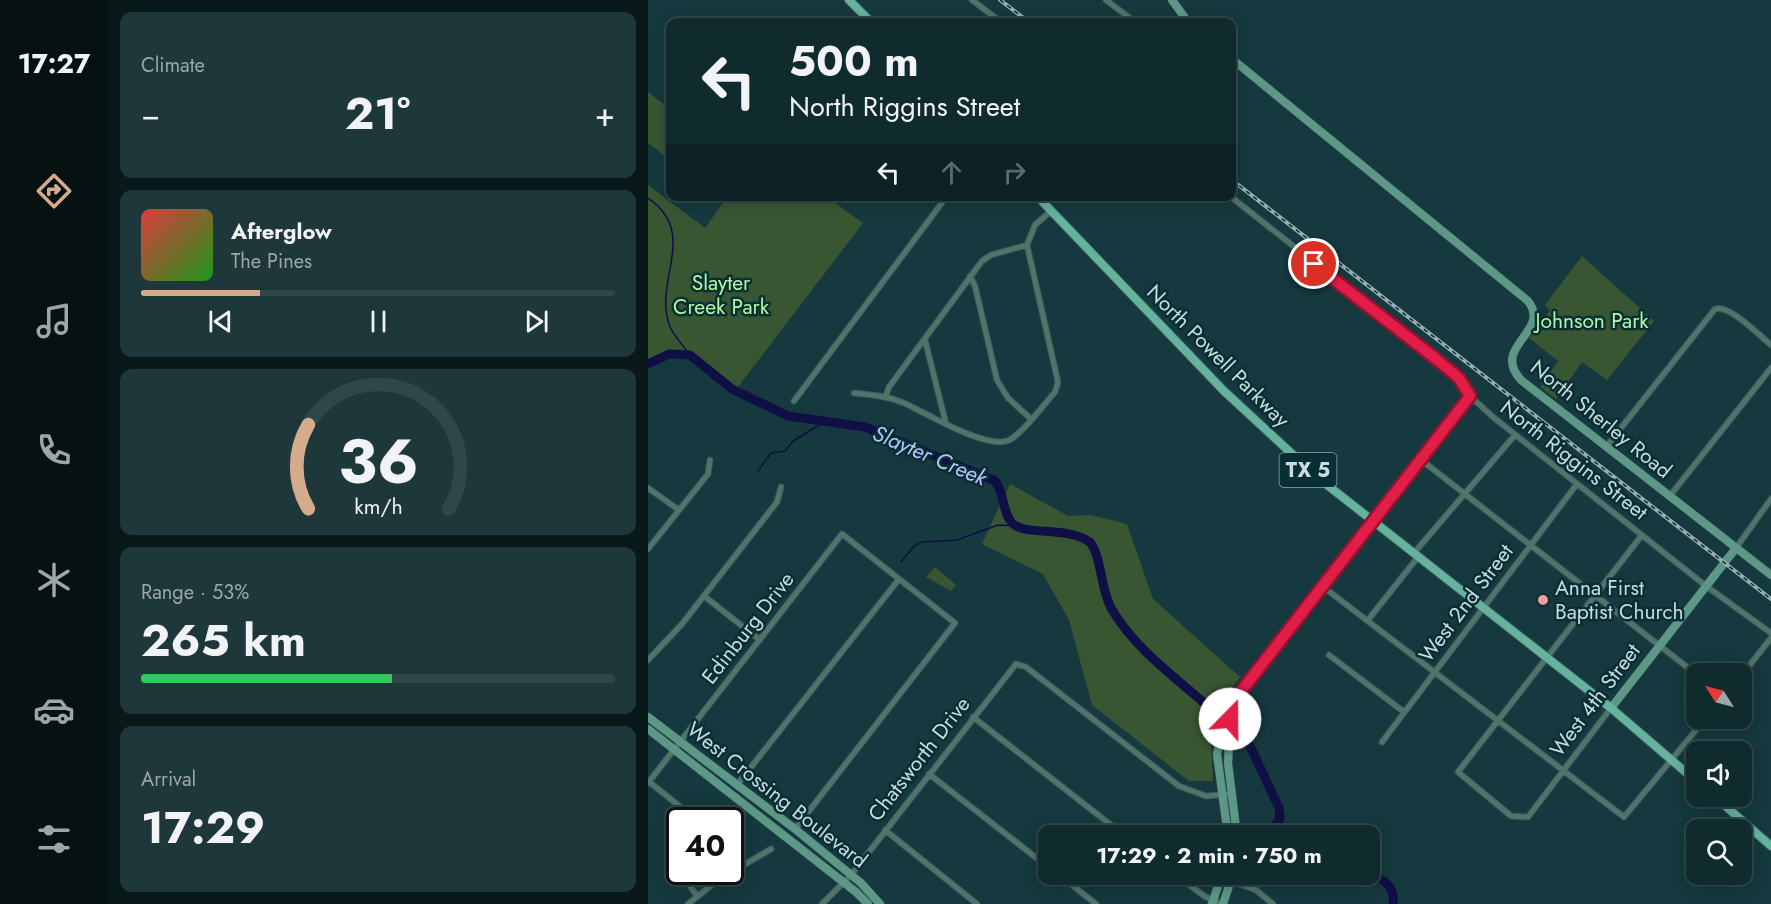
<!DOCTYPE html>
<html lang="en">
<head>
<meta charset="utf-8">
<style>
  body { margin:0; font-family:Jost,sans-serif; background:#1e373a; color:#f1f3f6; height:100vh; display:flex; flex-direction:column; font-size:22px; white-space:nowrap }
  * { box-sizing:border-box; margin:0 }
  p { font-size:20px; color:#9ca7aa }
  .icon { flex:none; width:33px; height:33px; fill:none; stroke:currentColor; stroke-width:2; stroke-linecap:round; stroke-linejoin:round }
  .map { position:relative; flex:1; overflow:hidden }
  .side { display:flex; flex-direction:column; gap:12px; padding:12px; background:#091819; width:540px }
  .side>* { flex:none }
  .top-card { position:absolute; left:18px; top:18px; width:570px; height:183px; border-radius:12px; box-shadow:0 3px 15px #0003,0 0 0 2px #30474a; background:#102b2e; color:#f1f3f6; overflow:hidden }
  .needle { width:39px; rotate:306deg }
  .controls { position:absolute; left:1038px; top:663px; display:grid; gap:12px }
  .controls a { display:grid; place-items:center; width:66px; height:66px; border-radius:12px; background:#102b2e; box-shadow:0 3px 15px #0003,0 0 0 2px #30474a; font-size:30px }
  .speed { position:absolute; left:18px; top:807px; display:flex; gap:12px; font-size:30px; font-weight:700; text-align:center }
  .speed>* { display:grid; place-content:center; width:78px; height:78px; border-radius:50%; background:#102b2e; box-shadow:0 3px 15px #0003,0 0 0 2px #30474a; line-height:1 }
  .speed .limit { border:3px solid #111; border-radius:9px; background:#fff; color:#111 }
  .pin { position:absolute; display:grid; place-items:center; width:51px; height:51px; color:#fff; margin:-26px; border:3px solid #fff; border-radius:50%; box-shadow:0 2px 6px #0007 }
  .me { position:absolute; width:66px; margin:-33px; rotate:22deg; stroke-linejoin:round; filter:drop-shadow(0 0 4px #0008) }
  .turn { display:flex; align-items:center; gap:21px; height:126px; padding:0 24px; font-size:27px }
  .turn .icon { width:78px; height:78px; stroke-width:2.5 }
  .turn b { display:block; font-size:42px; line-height:51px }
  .lanes { display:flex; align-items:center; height:57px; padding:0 24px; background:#0003; justify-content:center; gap:30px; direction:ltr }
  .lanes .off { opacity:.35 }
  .big { font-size:45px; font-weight:700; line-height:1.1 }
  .side .card { flex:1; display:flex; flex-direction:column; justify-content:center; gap:9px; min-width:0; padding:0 21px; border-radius:12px; background:#1e373a }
  .side .dial { align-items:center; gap:0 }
  .dial svg { height:156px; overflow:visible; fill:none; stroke:#30474a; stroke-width:7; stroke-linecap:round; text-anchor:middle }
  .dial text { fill:#f1f3f6; stroke:none }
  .song { display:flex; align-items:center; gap:18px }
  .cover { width:72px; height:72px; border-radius:9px; background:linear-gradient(135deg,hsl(0 70% 55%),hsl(120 70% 35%)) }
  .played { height:6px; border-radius:3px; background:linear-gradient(90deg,#d6ab8b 25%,#30474a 25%) }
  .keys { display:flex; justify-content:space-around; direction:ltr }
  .heat { display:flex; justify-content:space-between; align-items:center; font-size:33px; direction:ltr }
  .charge { height:9px; border-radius:4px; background:linear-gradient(90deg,#34c759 53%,#30474a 0) }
  .trip { position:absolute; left:390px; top:825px; width:342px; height:60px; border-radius:12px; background:#102b2e; box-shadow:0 3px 15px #0003,0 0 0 2px #30474a; font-weight:700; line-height:60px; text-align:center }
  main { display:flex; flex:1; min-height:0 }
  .tabs { display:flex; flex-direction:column; width:108px; justify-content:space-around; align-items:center; background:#061112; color:#9ca7aa }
  .tabs .icon { width:42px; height:42px }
  .tabs .selected { color:#d6ab8b }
  .tabs b { font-size:27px; color:#f1f3f6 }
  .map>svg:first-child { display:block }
  .green { fill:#395633 }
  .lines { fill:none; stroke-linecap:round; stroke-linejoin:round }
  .stream { stroke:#0f0f46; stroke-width:1.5 }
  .river { stroke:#0f0f46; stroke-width:9 }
  .street-casing { stroke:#35565b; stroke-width:7 }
  .secondary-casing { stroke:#35565b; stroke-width:9 }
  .primary-casing { stroke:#35565b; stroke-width:10 }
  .street { stroke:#507469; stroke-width:5 }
  .secondary { stroke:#5d9886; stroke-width:8 }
  .primary { stroke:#66b39d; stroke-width:8 }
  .rail-casing { stroke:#97aeb2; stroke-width:4 }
  .rail { stroke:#092f34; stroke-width:1.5; stroke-dasharray:4.5; stroke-linecap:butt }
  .route-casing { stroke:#92132f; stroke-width:15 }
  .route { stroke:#e11d48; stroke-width:10 }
  .poi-dot { fill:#f49aa1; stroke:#092f34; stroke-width:2 }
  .labels { text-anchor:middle; stroke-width:5; stroke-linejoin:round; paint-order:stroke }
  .shield { fill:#092f34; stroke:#8fa8ac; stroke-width:1.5 }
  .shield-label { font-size:20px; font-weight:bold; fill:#c9dcdf }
  .park-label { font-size:21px; fill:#b4f8a4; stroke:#092f34 }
  .street-label { font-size:21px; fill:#c9dcdf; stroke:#092f34 }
  .poi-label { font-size:21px; fill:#c9dcdf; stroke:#092f34; text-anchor:start }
  .water-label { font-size:22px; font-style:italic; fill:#b8c5fb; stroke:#092f34 }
</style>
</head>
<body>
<main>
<nav class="tabs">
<b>17:27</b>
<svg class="icon selected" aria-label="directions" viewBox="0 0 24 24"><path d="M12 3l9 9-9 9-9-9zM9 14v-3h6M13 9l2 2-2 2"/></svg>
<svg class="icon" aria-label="music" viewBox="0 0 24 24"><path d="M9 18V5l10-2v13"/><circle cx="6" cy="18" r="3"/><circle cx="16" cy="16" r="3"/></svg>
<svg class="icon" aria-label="phone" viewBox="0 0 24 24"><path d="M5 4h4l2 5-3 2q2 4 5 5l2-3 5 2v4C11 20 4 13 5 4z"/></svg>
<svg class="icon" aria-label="climate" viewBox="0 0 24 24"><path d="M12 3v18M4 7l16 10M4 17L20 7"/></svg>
<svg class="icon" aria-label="car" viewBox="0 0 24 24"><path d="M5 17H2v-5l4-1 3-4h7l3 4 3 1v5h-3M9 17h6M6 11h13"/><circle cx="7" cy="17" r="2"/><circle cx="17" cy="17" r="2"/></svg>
<svg class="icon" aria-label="filters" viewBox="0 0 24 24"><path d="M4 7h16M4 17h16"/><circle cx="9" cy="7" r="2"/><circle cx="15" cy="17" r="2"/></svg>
</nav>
<section class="side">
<div class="card"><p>Climate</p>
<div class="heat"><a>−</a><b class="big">21°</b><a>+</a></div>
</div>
<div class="card">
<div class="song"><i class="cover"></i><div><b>Afterglow</b><p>The Pines</p></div></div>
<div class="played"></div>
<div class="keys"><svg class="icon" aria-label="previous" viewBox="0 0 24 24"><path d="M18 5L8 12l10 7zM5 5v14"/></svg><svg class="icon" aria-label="pause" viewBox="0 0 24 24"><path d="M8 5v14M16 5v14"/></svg><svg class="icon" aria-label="next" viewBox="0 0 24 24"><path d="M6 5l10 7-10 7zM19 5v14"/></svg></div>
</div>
<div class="card dial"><svg viewBox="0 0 100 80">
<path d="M14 69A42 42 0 1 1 86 69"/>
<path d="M14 69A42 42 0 0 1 14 26" stroke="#d6ab8b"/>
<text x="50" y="56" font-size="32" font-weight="700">36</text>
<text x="50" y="72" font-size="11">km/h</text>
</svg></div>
<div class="card"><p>Range · 53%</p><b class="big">265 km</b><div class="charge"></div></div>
<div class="card"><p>Arrival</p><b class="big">17:29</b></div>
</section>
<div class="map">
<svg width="1123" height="904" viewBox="0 0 1123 904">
  <rect width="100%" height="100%" fill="#15393e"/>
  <path class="green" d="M0,92L22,109V160L0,143Z
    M0,185L57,228L80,196L179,197L215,223L90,387L28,349L0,361Z
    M934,256L1006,321L959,380L934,362L908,399L892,387L910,361L881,338L902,310L897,305Z
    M362,484L420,516L442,515L479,524L505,599L592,677L562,720L565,781H541L444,705L421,620L395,574L334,544Z
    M287,567L308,585L303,591L278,577Z"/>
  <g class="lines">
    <path class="stream" d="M0,198C53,234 2,284 23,329C28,338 36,347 42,355
      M110,471L123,453L137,451L145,441L176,422
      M253,562L266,546L274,542L309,540L350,525L368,526"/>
    <path class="river" d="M0,364L21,354L42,355L84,389L140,416L217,427L347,481C357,493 354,514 365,524C380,536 418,526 442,542C454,558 452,587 463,608C487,650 532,681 568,713
      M593,734L603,748L631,808L632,818L621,836
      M718,874C734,878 748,885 745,904"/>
    <defs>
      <path id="street" d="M324,0L353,22
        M458,0L487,22
        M582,196L787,358L811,378L822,396L845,417L1058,586L1123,633
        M322,276L327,286L349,380L360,398L383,419
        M277,340L298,424
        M206,393C223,395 240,396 256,403C278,413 335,448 359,441C372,437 397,403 407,392L410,382L379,245
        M238,396L241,387L334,261L343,255L379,245L387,225L403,211
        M146,401L299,196
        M958,447L1067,309C1081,304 1111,335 1123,345
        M772,459L1048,674
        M0,488L31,510
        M1021,497L1123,368
        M724,521L822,396
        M1088,548L1123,499
        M0,549L60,474L62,460
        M766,553L867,435
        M674,586L976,817L1058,718
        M56,596L112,640
        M720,620L770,557
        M681,655L756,712
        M0,660L34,624L129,502L133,487
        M1094,675L1123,638
        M963,708L880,817L863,816L810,772L994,535
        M325,717L477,836
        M734,742L929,484
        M281,774L400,867
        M0,781L49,820
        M0,783L194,534L307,623L147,829
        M89,785L251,579
        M237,830L329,904
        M32,853L28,862L32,871
        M32,872L49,896
        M410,874L448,904
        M527,874L556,896L573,904
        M583,881L608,890L625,904
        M40,904L70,880L123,849
        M174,904L203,875L368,664L378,667L531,786L558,796L584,794"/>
      <path id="secondary" d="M524,0L540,22
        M584,59L880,301C904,332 842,346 873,380L1123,575
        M583,707L580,763L589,836
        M963,708L1088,548
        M0,717L147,829L213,883L232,904
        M0,729L208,892L220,904
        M580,836L569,754L578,712L724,521
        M564,904L574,874
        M575,904L585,874"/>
      <path id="primary" d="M201,0L223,22
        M389,196L576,391L669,477L963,708L1048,781
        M1066,796L1123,846"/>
    </defs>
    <use href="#street" class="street-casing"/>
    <use href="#secondary" class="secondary-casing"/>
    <use href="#primary" class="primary-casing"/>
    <use href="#street" class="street"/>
    <use href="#secondary" class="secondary"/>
    <use href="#primary" class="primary"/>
    <defs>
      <path id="rail" d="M352,0L381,22
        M584,180L1123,599"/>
    </defs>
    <use href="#rail" class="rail-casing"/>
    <use href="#rail" class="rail"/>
  </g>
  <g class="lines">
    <defs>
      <path id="route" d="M582,719L584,703L822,396L811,378L787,358L666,264"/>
    </defs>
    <use href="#route" class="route-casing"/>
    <use href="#route" class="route"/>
  </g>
  <circle class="poi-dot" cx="895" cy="600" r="6"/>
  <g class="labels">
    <rect class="shield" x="631.5" y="453" width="57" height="34" rx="4.5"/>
    <g class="shield-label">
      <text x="660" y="477">TX 5</text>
    </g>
    <g class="park-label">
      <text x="73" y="290">Slayter<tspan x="73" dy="24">Creek Park</tspan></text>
      <text x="944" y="328">Johnson Park</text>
    </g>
    <g class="street-label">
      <text transform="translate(570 356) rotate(45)" y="7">North Powell Parkway</text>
      <text transform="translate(953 419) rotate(39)" y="7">North Sherley Road</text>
      <text transform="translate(926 460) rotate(38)" y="7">North Riggins Street</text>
      <text transform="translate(818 603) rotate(-53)" y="7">West 2nd Street</text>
      <text transform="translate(100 628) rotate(-52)" y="7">Edinburg Drive</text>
      <text transform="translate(947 700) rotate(-53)" y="7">West 4th Street</text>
      <text transform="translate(271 759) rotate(-52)" y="7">Chatsworth Drive</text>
      <text transform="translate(129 795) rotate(38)" y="7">West Crossing Boulevard</text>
    </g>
    <g class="poi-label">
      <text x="907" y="595">Anna First<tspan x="907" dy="24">Baptist Church</tspan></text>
    </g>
    <g class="water-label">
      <text transform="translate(282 455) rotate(23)" y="8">Slayter Creek</text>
    </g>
  </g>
</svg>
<div class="controls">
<a><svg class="needle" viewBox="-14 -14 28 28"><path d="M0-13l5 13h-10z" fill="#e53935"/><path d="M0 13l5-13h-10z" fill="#9ca7aa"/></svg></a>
<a><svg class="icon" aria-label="sound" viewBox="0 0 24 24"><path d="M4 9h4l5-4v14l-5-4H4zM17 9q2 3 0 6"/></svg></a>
<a><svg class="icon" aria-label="search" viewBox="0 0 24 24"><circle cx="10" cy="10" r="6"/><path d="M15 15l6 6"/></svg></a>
</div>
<div class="speed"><div class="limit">40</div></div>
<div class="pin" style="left:666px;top:264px;background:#d93025"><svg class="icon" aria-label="arrive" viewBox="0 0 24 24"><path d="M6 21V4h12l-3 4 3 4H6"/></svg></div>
<svg class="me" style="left:582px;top:719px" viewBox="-20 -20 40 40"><circle r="19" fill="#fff"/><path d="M0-13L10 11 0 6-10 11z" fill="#e11d48"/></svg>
<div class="trip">17:29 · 2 min · 750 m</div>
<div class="top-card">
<div class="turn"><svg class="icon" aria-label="left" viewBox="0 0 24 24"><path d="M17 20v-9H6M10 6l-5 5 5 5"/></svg><div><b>500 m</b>North Riggins Street</div></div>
<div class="lanes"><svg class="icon" aria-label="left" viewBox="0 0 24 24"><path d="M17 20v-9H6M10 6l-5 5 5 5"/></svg><svg class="icon off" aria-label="ahead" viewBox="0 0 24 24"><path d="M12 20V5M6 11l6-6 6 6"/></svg><svg class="icon off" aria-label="right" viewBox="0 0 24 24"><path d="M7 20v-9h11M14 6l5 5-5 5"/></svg></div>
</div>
</div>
</main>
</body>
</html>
